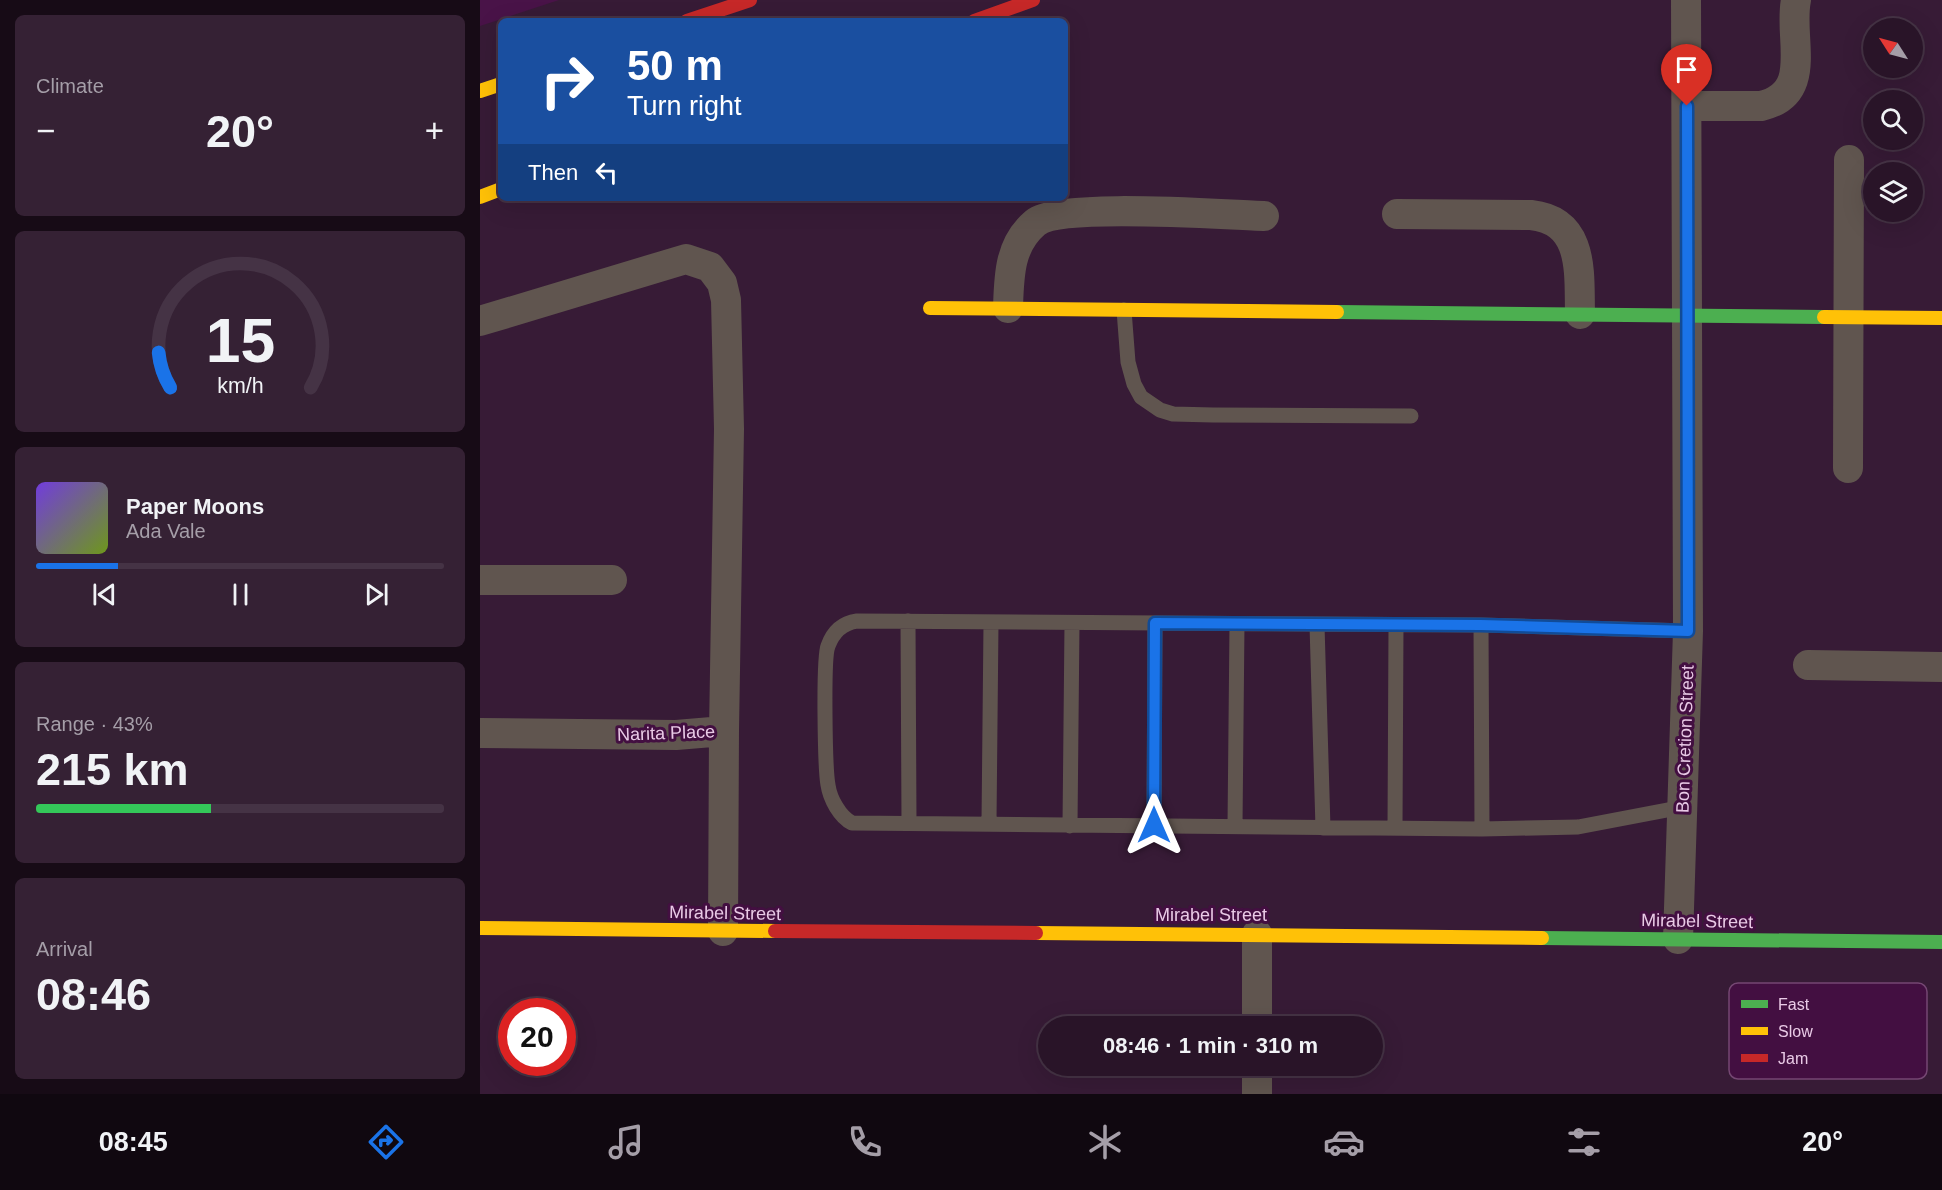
<!DOCTYPE html>
<html lang="en">
<head>
<meta charset="utf-8">
<style>
  body { margin:0; font-family:Helvetica,sans-serif; background:#352134; color:#f1f3f6; height:100vh; display:flex; flex-direction:column; font-size:22px; white-space:nowrap }
  * { box-sizing:border-box; margin:0 }
  p { font-size:20px; color:#a59ea8 }
  .icon { flex:none; width:33px; height:33px; fill:none; stroke:currentColor; stroke-width:2; stroke-linecap:round; stroke-linejoin:round }
  .map { position:relative; flex:1; overflow:hidden }
  .side { display:flex; flex-direction:column; gap:15px; padding:15px; background:#170b16; width:480px }
  .side>* { flex:none }
  .banner { position:absolute; left:18px; top:18px; width:570px; height:183px; border-radius:9px; box-shadow:0 6px 24px #0002,0 0 0 2px #453345; background:#1a4fa0; color:#fff; overflow:hidden }
  .needle { width:39px; rotate:306deg }
  .controls { position:absolute; left:1383px; top:18px; display:grid; gap:12px }
  .controls a { display:grid; place-items:center; width:60px; height:60px; border-radius:50%; background:#291428; box-shadow:0 6px 24px #0002,0 0 0 2px #453345; font-size:30px }
  .speed { position:absolute; left:18px; top:998px; display:flex; gap:12px; font-size:30px; font-weight:700; text-align:center }
  .speed>* { display:grid; place-content:center; width:78px; height:78px; border-radius:50%; background:#291428; box-shadow:0 6px 24px #0002,0 0 0 2px #453345; line-height:1 }
  .speed .limit { border:9px solid #d22; background:#fff; color:#111 }
  .pin { position:absolute; display:grid; place-items:center; width:51px; height:51px; color:#fff; margin:-62px -26px; border-radius:50% 50% 50% 0; rotate:-45deg; box-shadow:0 0 6px #0007 }
  .pin .icon { rotate:45deg }
  .me { position:absolute; width:66px; margin:-33px; rotate:0deg; stroke-linejoin:round; filter:drop-shadow(0 0 4px #0008) }
  .turn { display:flex; align-items:center; gap:21px; height:126px; padding:0 30px; font-size:27px }
  .turn .icon { width:78px; height:78px; stroke-width:2.5 }
  .turn b { display:block; font-size:42px; line-height:51px }
  .then { display:flex; align-items:center; height:57px; padding:0 30px; background:#0003; gap:12px; font-size:22px }
  .big { font-size:45px; font-weight:600; line-height:1.1 }
  .side .card { flex:1; display:flex; flex-direction:column; justify-content:center; gap:9px; min-width:0; padding:0 21px; border-radius:9px; background:#352134 }
  .side .dial { align-items:center; gap:0 }
  .dial svg { height:156px; overflow:visible; fill:none; stroke:#453345; stroke-width:7; stroke-linecap:round; text-anchor:middle }
  .dial text { fill:#f1f3f6; stroke:none }
  .song { display:flex; align-items:center; gap:18px }
  .cover { width:72px; height:72px; border-radius:9px; background:linear-gradient(135deg,hsl(260 70% 55%),hsl(80 70% 35%)) }
  .played { height:6px; border-radius:3px; background:linear-gradient(90deg,#1a73e8 20%,#453345 20%) }
  .keys { display:flex; justify-content:space-around; direction:ltr }
  .heat { display:flex; justify-content:space-between; align-items:center; font-size:33px; direction:ltr }
  .charge { height:9px; border-radius:4px; background:linear-gradient(90deg,#34c759 43%,#453345 0) }
  .trip { position:absolute; left:558px; top:1016px; width:345px; height:60px; border-radius:30px; background:#291428; box-shadow:0 6px 24px #0002,0 0 0 2px #453345; font-weight:600; line-height:60px; text-align:center }
  .menu { display:flex; height:96px; justify-content:space-around; align-items:center; background:#100810; color:#a59ea8 }
  .menu .icon { width:42px; height:42px }
  .menu .selected { color:#1a73e8 }
  .menu b { font-size:27px; color:#f1f3f6 }
  main { display:flex; flex:1; min-height:0 }
  .map>svg:first-child { display:block }
  .built { fill:#491348 }
  .lines { fill:none; stroke-linecap:round; stroke-linejoin:round }
  .lane { stroke:#60554f; stroke-width:15 }
  .street { stroke:#60554f; stroke-width:30 }
  .fast { stroke:#4caf50; stroke-width:14 }
  .slow { stroke:#ffc107; stroke-width:14 }
  .jam { stroke:#c62828; stroke-width:14 }
  .route-casing { stroke:#114b97; stroke-width:15 }
  .route { stroke:#1a73e8; stroke-width:10 }
  .labels { text-anchor:middle; stroke-width:6; stroke-linejoin:round; paint-order:stroke }
  .street-label { font-size:18px; fill:#e9cae6; stroke:#430f41 }
  .key { fill:#430f41; stroke:#754773; stroke-width:1.5 }
  .key-label { font-size:16px; fill:#e9cae6 }
</style>
</head>
<body>
<main>
<section class="side">
<div class="card"><p>Climate</p>
<div class="heat"><a>−</a><b class="big">20°</b><a>+</a></div>
</div>
<div class="card dial"><svg viewBox="0 0 100 80">
<path d="M14 69A42 42 0 1 1 86 69"/>
<path d="M14 69A42 42 0 0 1 8 51" stroke="#1a73e8"/>
<text x="50" y="56" font-size="32" font-weight="700">15</text>
<text x="50" y="72" font-size="11">km/h</text>
</svg></div>
<div class="card">
<div class="song"><i class="cover"></i><div><b>Paper Moons</b><p>Ada Vale</p></div></div>
<div class="played"></div>
<div class="keys"><svg class="icon" aria-label="previous" viewBox="0 0 24 24"><path d="M18 5L8 12l10 7zM5 5v14"/></svg><svg class="icon" aria-label="pause" viewBox="0 0 24 24"><path d="M8 5v14M16 5v14"/></svg><svg class="icon" aria-label="next" viewBox="0 0 24 24"><path d="M6 5l10 7-10 7zM19 5v14"/></svg></div>
</div>
<div class="card"><p>Range · 43%</p><b class="big">215 km</b><div class="charge"></div></div>
<div class="card"><p>Arrival</p><b class="big">08:46</b></div>
</section>
<div class="map">
<svg width="1462" height="1094" viewBox="0 0 1462 1094">
  <rect width="100%" height="100%" fill="#371b36"/>
  <path class="built" d="M0,0H79L0,26Z"/>
  <g class="lines">
    <path class="lane" d="M644,310L648,362L654,384L661,397L680,410L693,414L733,415L931,416
      M428,621L429,822
      M837,625L843,828
      M1001,625L1002,829
      M1203,807L1098,827L1002,829L372,823C360,817 350,799 348,785C345,769 343,658 348,646C353,632 363,623 377,621L1001,625L1208,631
      M509,822L511,623
      M674,825L675,623
      M590,826L592,623
      M755,826L757,624
      M915,828L916,626"/>
    <path class="street" d="M1207,106H1281C1335,94 1308,38 1316,0
      M917,214L1051,215C1105,221 1099,273 1100,314
      M528,308C529,277 529,245 555,223C580,202 743,215 784,216
      M0,321L206,259L230,267L242,283L246,300L249,429L244,731
      M1368,468L1369,160
      M0,580H132
      M1328,665L1462,667
      M0,733L196,735L244,731L243,931
      M1198,939L1208,631L1206,0
      M777,1026V934
      M777,1094V1065"/>
    <path class="fast" d="M857,312L1344,317
      M1062,938L1462,942"/>
    <path class="slow" d="M0,91L21,84
      M0,197L21,189
      M450,308L857,312
      M1344,317L1462,318
      M0,928L295,931
      M556,933L1062,938"/>
    <path class="jam" d="M207,21L270,0
      M494,21L553,0
      M295,931L556,933"/>
  </g>
  <g class="lines">
    <defs>
      <path id="route" d="M674,825L675,623L1001,625L1208,631L1207,106"/>
    </defs>
    <use href="#route" class="route-casing"/>
    <use href="#route" class="route"/>
  </g>
  <g class="labels">
    <g class="street-label">
      <text transform="translate(186 733) rotate(-2)" y="6">Narita Place</text>
      <text transform="translate(1205 739) rotate(-88)" y="6">Bon Cretion Street</text>
      <text transform="translate(245 913) rotate(1)" y="6">Mirabel Street</text>
      <text x="731" y="921">Mirabel Street</text>
      <text transform="translate(1217 921) rotate(1)" y="6">Mirabel Street</text>
    </g>
  </g>
  <rect x="1249" y="983" width="198" height="96" rx="9" class="key"/>
  <rect x="1261" y="1000" width="27" height="8" fill="#4caf50"/>
  <rect x="1261" y="1027" width="27" height="8" fill="#ffc107"/>
  <rect x="1261" y="1054" width="27" height="8" fill="#c62828"/>
  <g class="key-label">
    <text x="1298" y="1010">Fast</text>
    <text x="1298" y="1037">Slow</text>
    <text x="1298" y="1064">Jam</text>
  </g>
</svg>
<div class="controls">
<a><svg class="needle" viewBox="-14 -14 28 28"><path d="M0-13l5 13h-10z" fill="#e53935"/><path d="M0 13l5-13h-10z" fill="#a59ea8"/></svg></a>
<a><svg class="icon" aria-label="search" viewBox="0 0 24 24"><circle cx="10" cy="10" r="6"/><path d="M15 15l6 6"/></svg></a>
<a><svg class="icon" aria-label="layers" viewBox="0 0 24 24"><path d="M12 4l9 5-9 5-9-5zM3 14l9 5 9-5"/></svg></a>
</div>
<div class="speed"><div class="limit">20</div></div>
<div class="pin" style="left:1207px;top:106px;background:#d93025"><svg class="icon" aria-label="arrive" viewBox="0 0 24 24"><path d="M6 21V4h12l-3 4 3 4H6"/></svg></div>
<svg class="me" style="left:674px;top:825px" viewBox="-20 -20 40 40"><path d="M0-17L14 15 0 8-14 15z" fill="#1a73e8" stroke="#fff" stroke-width="4"/></svg>
<div class="trip">08:46 · 1 min · 310 m</div>
<div class="banner">
<div class="turn"><svg class="icon" aria-label="right" viewBox="0 0 24 24"><path d="M7 20v-9h11M14 6l5 5-5 5"/></svg><div><b>50 m</b>Turn right</div></div>
<div class="then">Then<svg class="icon" aria-label="left" viewBox="0 0 24 24"><path d="M17 20v-9H6M10 6l-5 5 5 5"/></svg></div>
</div>
</div>
</main>
<nav class="menu">
<b>08:45</b>
<svg class="icon selected" aria-label="directions" viewBox="0 0 24 24"><path d="M12 3l9 9-9 9-9-9zM9 14v-3h6M13 9l2 2-2 2"/></svg>
<svg class="icon" aria-label="music" viewBox="0 0 24 24"><path d="M9 18V5l10-2v13"/><circle cx="6" cy="18" r="3"/><circle cx="16" cy="16" r="3"/></svg>
<svg class="icon" aria-label="phone" viewBox="0 0 24 24"><path d="M5 4h4l2 5-3 2q2 4 5 5l2-3 5 2v4C11 20 4 13 5 4z"/></svg>
<svg class="icon" aria-label="climate" viewBox="0 0 24 24"><path d="M12 3v18M4 7l16 10M4 17L20 7"/></svg>
<svg class="icon" aria-label="car" viewBox="0 0 24 24"><path d="M5 17H2v-5l4-1 3-4h7l3 4 3 1v5h-3M9 17h6M6 11h13"/><circle cx="7" cy="17" r="2"/><circle cx="17" cy="17" r="2"/></svg>
<svg class="icon" aria-label="filters" viewBox="0 0 24 24"><path d="M4 7h16M4 17h16"/><circle cx="9" cy="7" r="2"/><circle cx="15" cy="17" r="2"/></svg>
<b>20°</b>
</nav>
</body>
</html>
